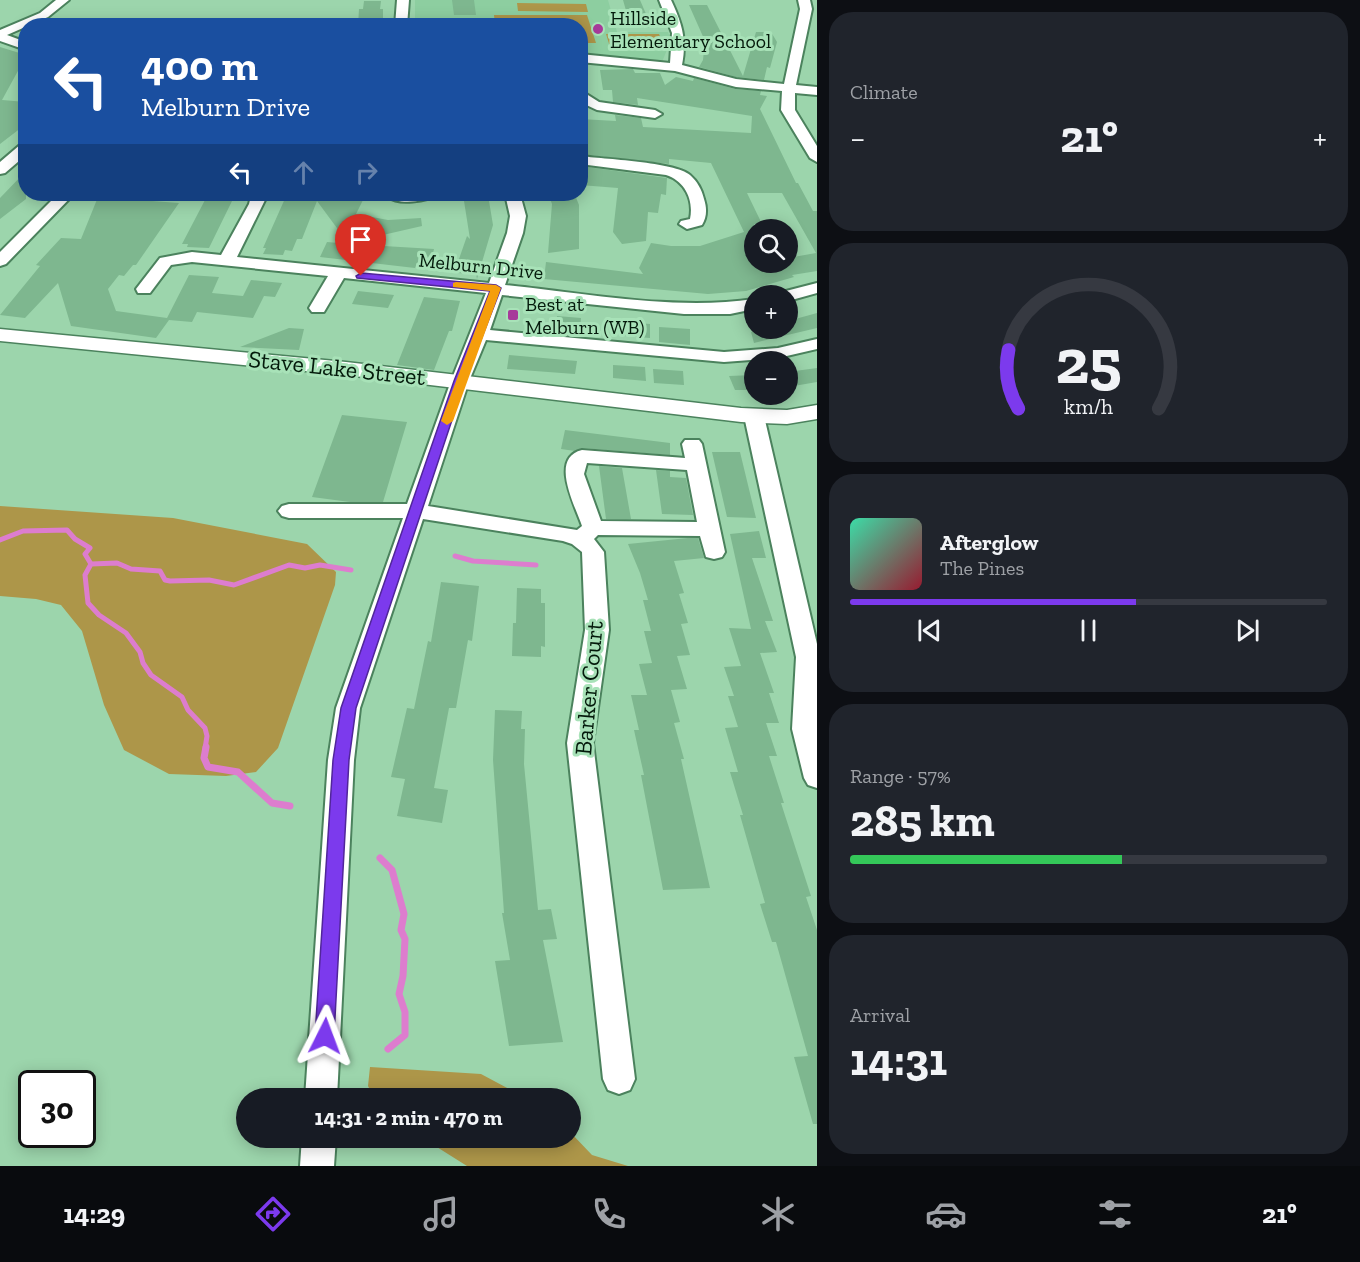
<!DOCTYPE html>
<html lang="en">
<head>
<meta charset="utf-8">
<style>
  body { margin:0; font-family:"Zilla Slab",serif; background:#20242c; color:#f1f3f6; height:100vh; display:flex; flex-direction:column; font-size:22px; white-space:nowrap }
  * { box-sizing:border-box; margin:0 }
  p { font-size:20px; color:#9ea1a6 }
  .icon { flex:none; width:33px; height:33px; fill:none; stroke:currentColor; stroke-width:2; stroke-linecap:round; stroke-linejoin:round }
  .map { position:relative; flex:1; overflow:hidden }
  .panel { display:flex; flex-direction:column; gap:12px; padding:12px; background:#0d0f14; width:543px }
  .panel>* { flex:none }
  .hud { position:absolute; left:18px; top:18px; width:570px; height:183px; border-radius:24px; box-shadow:0 3px 15px #0003; background:#1a4fa0; color:#fff; overflow:hidden }
  .fabs { position:absolute; left:744px; top:219px; display:grid; gap:12px }
  .fabs a { display:grid; place-items:center; width:54px; height:54px; border-radius:50%; background:#171b24; box-shadow:0 3px 15px #0003; font-size:30px }
  .speed { position:absolute; left:18px; top:1070px; display:flex; gap:12px; font-size:30px; font-weight:700; text-align:center }
  .speed>* { display:grid; place-content:center; width:78px; height:78px; border-radius:50%; background:#171b24; box-shadow:0 3px 15px #0003; line-height:1 }
  .speed .limit { border:3px solid #111; border-radius:9px; background:#fff; color:#111 }
  .pin { position:absolute; display:grid; place-items:center; width:51px; height:51px; color:#fff; margin:-62px -26px; border-radius:50% 50% 50% 0; rotate:-45deg; box-shadow:0 0 6px #0007 }
  .pin .icon { rotate:45deg }
  .me { position:absolute; width:66px; margin:-33px; rotate:3deg; stroke-linejoin:round; filter:drop-shadow(0 0 4px #0008) }
  .turn { display:flex; align-items:center; gap:21px; height:126px; padding:0 24px; font-size:27px }
  .turn .icon { width:78px; height:78px; stroke-width:2.5 }
  .turn b { display:block; font-size:42px; line-height:51px }
  .lanes { display:flex; align-items:center; height:57px; padding:0 24px; background:#0003; justify-content:center; gap:30px; direction:ltr }
  .lanes .off { opacity:.35 }
  .big { font-size:45px; font-weight:700; line-height:1.1 }
  .panel .card { flex:1; display:flex; flex-direction:column; justify-content:center; gap:9px; min-width:0; padding:0 21px; border-radius:24px; background:#20242c }
  .panel .dial { align-items:center; gap:0 }
  .dial svg { height:156px; overflow:visible; fill:none; stroke:#363941; stroke-width:7; stroke-linecap:round; text-anchor:middle }
  .dial text { fill:#f1f3f6; stroke:none }
  .song { display:flex; align-items:center; gap:18px }
  .cover { width:72px; height:72px; border-radius:9px; background:linear-gradient(135deg,hsl(160 70% 55%),hsl(350 70% 35%)) }
  .played { height:6px; border-radius:3px; background:linear-gradient(90deg,#7c3aed 60%,#363941 60%) }
  .keys { display:flex; justify-content:space-around; direction:ltr }
  .heat { display:flex; justify-content:space-between; align-items:center; font-size:33px; direction:ltr }
  .charge { height:9px; border-radius:4px; background:linear-gradient(90deg,#34c759 57%,#363941 0) }
  .trip { position:absolute; left:236px; top:1088px; width:345px; height:60px; border-radius:30px; background:#171b24; box-shadow:0 3px 15px #0003; font-weight:700; line-height:60px; text-align:center }
  .dock { display:flex; height:96px; justify-content:space-around; align-items:center; background:#090b0e; color:#9ea1a6 }
  .dock .icon { width:42px; height:42px }
  .dock .active { color:#7c3aed }
  .dock b { font-size:27px; color:#f1f3f6 }
  main { display:flex; flex:1; min-height:0 }
  .map>svg:first-child { display:block }
  .built { fill:#8dcea0 }
  .green { fill:#ad9649 }
  .lines { fill:none; stroke-linecap:round; stroke-linejoin:round }
  .stream-far1 { stroke:#dd7dce; stroke-width:5 }
  .stream { stroke:#dd7dce; stroke-width:7 }
  .building { fill:#7eb78f; fill-rule:evenodd }
  .minor-casing { stroke:#4b825d; stroke-width:4 }
  .major-casing { stroke:#4b825d; stroke-width:3 }
  .minor { fill:#fff; fill-rule:evenodd }
  .major { fill:#fff; fill-rule:evenodd }
  .route { fill:#7c3aed; stroke:#51269a; stroke-width:1.5 }
  .slow { fill:#f59e0b }
  .poi-dot { fill:#a73a9a; stroke:#a8e2b8; stroke-width:2 }
  .labels { text-anchor:middle; stroke-width:6; stroke-linejoin:round; paint-order:stroke }
  .far-poi-label { font-size:20px; fill:#041a0b; stroke:#a8e2b8; text-anchor:start }
  .far-street-label { font-size:20px; fill:#041a0b; stroke:#a8e2b8 }
  .street-label { font-size:24px; fill:#041a0b; stroke:#a8e2b8 }
</style>
</head>
<body>
<main>
<div class="map">
<svg width="817" height="1166" viewBox="0 0 817 1166">
  <rect width="100%" height="100%" fill="#9cd5ac"/>
  <path class="built" d="M415,0H608L617,32H668L671,40L662,62L581,54L580,26L415,25Z"/>
  <path class="green" d="M517,3L586,4L588,12L518,11Z
    M494,15H587L596,43H581L580,26L495,25Z
    M606,34H659L666,50H611Z
    M0,506L173,518L307,544L336,572L335,585L278,748L256,772L226,776L169,774L124,750L104,705L82,631L61,605L36,599L0,596Z
    M370,1067L481,1074L526,1098H374L368,1086Z
    M570,1132L592,1155L628,1166H467L421,1137H570Z"/>
  <g class="lines">
    <path class="stream-far1" d="M0,540L23,531L67,530L75,539L90,548L85,554L91,564L117,563L131,569L160,571L165,580L170,581L209,580L234,585L289,565L305,568L320,565L351,570
      M455,556L473,561L536,565
      M91,564L85,575L88,603L99,615L126,633L140,652L143,663L151,675L182,697L188,710L205,728L207,736L205,749"/>
    <path class="stream" d="M206,747L204,758L208,767L238,772L272,803L290,806
      M380,858L392,870L404,914L401,930L405,939L403,976L399,994L405,1012V1035L388,1049"/>
  </g>
  <path class="building" d="M452,0H474L476,15H454Z
    M623,0H640L652,28H635L629,21Z
    M364,1H381L380,9H383V26H358L359,9H363Z
    M689,5H707L743,76L756,32H771L777,42L770,68L767,67L764,80L736,77L699,67L703,60L705,41Z
    M0,47L26,55V73L19,69L2,100L26,102V124L0,144Z
    M633,69L635,73H660L665,85L676,77L693,81L694,78L735,89L761,91L760,95L767,96L760,109L796,183H798L813,211H817V271L792,275L794,277L746,291L708,294L544,279L546,262L643,274L639,268L651,243L671,246H700L744,232L711,163L669,159V164L580,154V119L616,121L615,115L641,118L643,127L751,133L752,116L637,98L638,105L613,102L612,90H603L600,70ZM747,193H782L816,253L788,258V262H754V224H762Z
    M580,166L667,178L666,195L661,194L658,213L648,212L646,241L622,244L613,232L618,188L580,185Z
    M26,171V199L0,219V198Z
    M287,194H366L356,214L388,220L421,218L422,226L348,243L317,201L302,239H297L292,251L285,250L283,255L263,254L266,248H263Z
    M575,195L579,205V249L548,253L552,204L549,196Z
    M98,197L179,203L136,265H133L124,276L119,275L108,289L116,311L167,318L189,275L219,277L212,293L243,296L251,280L282,283L275,297L264,296L253,318L197,312L192,322L169,320L156,338L71,326L58,283L25,318L0,315L40,266L36,265L61,238L81,239Z
    M205,200L232,201L209,248L187,247L188,244H182Z
    M464,201H489L493,225L477,279L475,268H471L469,274L448,272L452,258L459,259L467,236L470,239Z
    M327,242L350,244L434,249L430,265L417,264L415,268L320,257Z
    M358,291L394,295L388,308L352,304Z
    M424,297L460,301L452,331H449L434,370L397,365Z
    M817,313V328L754,343L751,332L763,328H788V321Z
    M557,316L581,318L580,331L556,329Z
    M624,322L650,324V338L624,336Z
    M659,327L690,329V345L659,342Z
    M289,328L304,329L299,350L240,347Z
    M509,355L577,361L575,374L507,369Z
    M613,365L645,367L646,381L613,378Z
    M817,368V382L788,387V372Z
    M653,369L683,371L684,385L654,383Z
    M754,375V390H735L729,376Z
    M342,415L407,422L383,502H350L312,497Z
    M565,430L670,443V455L582,448L575,451L561,449Z
    M712,452H740L756,518L727,517Z
    M599,466L622,468L631,519H606Z
    M656,470L670,471V477L686,478L693,515L662,514Z
    M759,531L766,558H752L773,621H765L777,652L760,653L774,693H769L779,723H766L777,756H769L784,803H781L811,896L806,897L817,930V1124H813L794,1057L808,1056L776,942H772L760,904L765,903L740,815H743L730,772H738L725,728L738,727L728,696H734L724,667L741,666L729,628L751,629L730,534Z
    M688,538H698L704,558L674,561L684,593L679,594L688,623L681,624L690,655L677,656L687,689L671,690L680,722L674,723L684,759H681L710,888L663,890L641,775H644L634,730H639L631,695H647L639,664L652,663L644,631H651L643,600H648L640,573L628,544Z
    M441,582L479,586L472,641L468,640L456,708H449L434,788L448,790L442,823L397,816L405,779L391,777L407,708L414,709L428,641L431,642Z
    M517,588L541,589V603H545V647L541,646V657L512,656L513,623H516Z
    M495,710L522,711L521,729H525L524,764L538,910L551,909L557,939L543,940L563,1042L509,1046L495,961L510,960L502,913H504L493,760Z"/>
  <g class="lines">
    <defs>
      <path id="minor" d="M56,0H69L48,17L7,35L26,42V50L0,41V30L40,13Z
        M397,0H409L407,26H395Z
        M659,0H671C682,23 687,40 682,65L736,79L784,84L800,9L798,0H810L812,9L796,85L817,87V95L795,93V110L817,146V162L810,158L781,110L782,91L736,87L675,71L580,62V54L670,63L672,33Z
        M580,90L599,102L655,110L662,114L655,118L597,110L580,102Z
        M26,143V155L5,173L0,174V162L21,144Z
        M580,156C603,159 675,162 690,175C697,181 702,190 704,199C707,208 707,217 702,225L687,229L679,224L681,221L690,219C694,200 685,181 666,175L580,164Z
        M58,194H74L6,264L0,266V252Z
        M244,194H261L266,198L237,257L489,283L507,233L510,216L505,194H520L526,216L523,233L505,285C586,293 675,311 754,299V309L730,314H684L502,295L490,330L724,352L778,348L817,339V349L778,358L724,362L486,340L469,381L428,506L577,530L582,526C575,505 549,458 582,450L685,458L682,444L685,440H699L702,444L725,552L722,557L714,559L706,557L700,536L598,535L594,539L604,552L609,630L593,743L635,1079L630,1090L619,1094L608,1090L603,1079L567,743L585,630L582,552L572,544L563,541L423,519L360,708L354,760L337,1098H305L328,760L336,708L403,518H289L282,516L278,511L282,506L289,504H407L451,381L486,293L344,278L324,312H312L309,308L328,276L192,262L171,265L150,293H138L136,289L160,258L192,252L221,255L249,204L250,200ZM587,463L687,470L697,522L601,521L584,474Z
        M393,194H436C428,202 397,205 389,197Z
        M817,283V293L788,301V296H780L782,292Z
        M754,410L761,412L764,416L817,644V788L808,785L804,778L792,729L796,657L744,416L747,412Z
        M302,1137H336L334,1166H300Z"/>
      <path id="major" d="M0,329L346,362L741,408L787,410L817,405V419L787,424L741,422L346,375L0,341Z"/>
    </defs>
    <use href="#minor" class="minor-casing"/>
    <use href="#major" class="major-casing"/>
    <use href="#minor" class="minor"/>
    <use href="#major" class="major"/>
  </g>
  <path class="route" d="M361,273L496,285L501,288L465,381L356,708L349,760L334,1036L331,1043L325,1045L318,1043L315,1036L333,760L341,708L454,381L490,291L357,278L356,276Z"/>
  <path class="slow" d="M456,282L496,285L501,288L453,421L447,425L441,421L490,291L453,287V283Z"/>
  <g class="poi-dot">
    <circle cx="598" cy="29" r="6"/>
    <rect x="507" y="309" width="12" height="12" rx="3"/>
  </g>
  <g class="labels">
    <g class="far-poi-label">
      <text x="610" y="25">Hillside<tspan x="610" dy="23">Elementary School</tspan></text>
      <text x="525" y="311">Best at<tspan x="525" dy="23">Melburn (WB)</tspan></text>
    </g>
    <g class="far-street-label">
      <text transform="translate(481 266) rotate(6)" y="7">Melburn Drive</text>
    </g>
    <g class="street-label">
      <text transform="translate(337 368) rotate(6)" y="8">Stave Lake Street</text>
      <text transform="translate(589 688) rotate(-85)" y="8">Barker Court</text>
    </g>
  </g>
</svg>
<div class="fabs">
<a><svg class="icon" aria-label="search" viewBox="0 0 24 24"><circle cx="10" cy="10" r="6"/><path d="M15 15l6 6"/></svg></a>
<a>+</a>
<a>−</a>
</div>
<div class="speed"><div class="limit">30</div></div>
<div class="pin" style="left:361px;top:276px;background:#d93025"><svg class="icon" aria-label="arrive" viewBox="0 0 24 24"><path d="M6 21V4h12l-3 4 3 4H6"/></svg></div>
<svg class="me" style="left:325px;top:1036px" viewBox="-20 -20 40 40"><path d="M0-17L14 15 0 8-14 15z" fill="#7c3aed" stroke="#fff" stroke-width="4"/></svg>
<div class="trip">14:31 · 2 min · 470 m</div>
<div class="hud">
<div class="turn"><svg class="icon" aria-label="left" viewBox="0 0 24 24"><path d="M17 20v-9H6M10 6l-5 5 5 5"/></svg><div><b>400 m</b>Melburn Drive</div></div>
<div class="lanes"><svg class="icon" aria-label="left" viewBox="0 0 24 24"><path d="M17 20v-9H6M10 6l-5 5 5 5"/></svg><svg class="icon off" aria-label="ahead" viewBox="0 0 24 24"><path d="M12 20V5M6 11l6-6 6 6"/></svg><svg class="icon off" aria-label="right" viewBox="0 0 24 24"><path d="M7 20v-9h11M14 6l5 5-5 5"/></svg></div>
</div>
</div>
<section class="panel">
<div class="card"><p>Climate</p>
<div class="heat"><a>−</a><b class="big">21°</b><a>+</a></div>
</div>
<div class="card dial"><svg viewBox="0 0 100 80">
<path d="M14 69A42 42 0 1 1 86 69"/>
<path d="M14 69A42 42 0 0 1 9 39" stroke="#7c3aed"/>
<text x="50" y="56" font-size="32" font-weight="700">25</text>
<text x="50" y="72" font-size="11">km/h</text>
</svg></div>
<div class="card">
<div class="song"><i class="cover"></i><div><b>Afterglow</b><p>The Pines</p></div></div>
<div class="played"></div>
<div class="keys"><svg class="icon" aria-label="previous" viewBox="0 0 24 24"><path d="M18 5L8 12l10 7zM5 5v14"/></svg><svg class="icon" aria-label="pause" viewBox="0 0 24 24"><path d="M8 5v14M16 5v14"/></svg><svg class="icon" aria-label="next" viewBox="0 0 24 24"><path d="M6 5l10 7-10 7zM19 5v14"/></svg></div>
</div>
<div class="card"><p>Range · 57%</p><b class="big">285 km</b><div class="charge"></div></div>
<div class="card"><p>Arrival</p><b class="big">14:31</b></div>
</section>
</main>
<nav class="dock">
<b>14:29</b>
<svg class="icon active" aria-label="directions" viewBox="0 0 24 24"><path d="M12 3l9 9-9 9-9-9zM9 14v-3h6M13 9l2 2-2 2"/></svg>
<svg class="icon" aria-label="music" viewBox="0 0 24 24"><path d="M9 18V5l10-2v13"/><circle cx="6" cy="18" r="3"/><circle cx="16" cy="16" r="3"/></svg>
<svg class="icon" aria-label="phone" viewBox="0 0 24 24"><path d="M5 4h4l2 5-3 2q2 4 5 5l2-3 5 2v4C11 20 4 13 5 4z"/></svg>
<svg class="icon" aria-label="climate" viewBox="0 0 24 24"><path d="M12 3v18M4 7l16 10M4 17L20 7"/></svg>
<svg class="icon" aria-label="car" viewBox="0 0 24 24"><path d="M5 17H2v-5l4-1 3-4h7l3 4 3 1v5h-3M9 17h6M6 11h13"/><circle cx="7" cy="17" r="2"/><circle cx="17" cy="17" r="2"/></svg>
<svg class="icon" aria-label="filters" viewBox="0 0 24 24"><path d="M4 7h16M4 17h16"/><circle cx="9" cy="7" r="2"/><circle cx="15" cy="17" r="2"/></svg>
<b>21°</b>
</nav>
</body>
</html>
